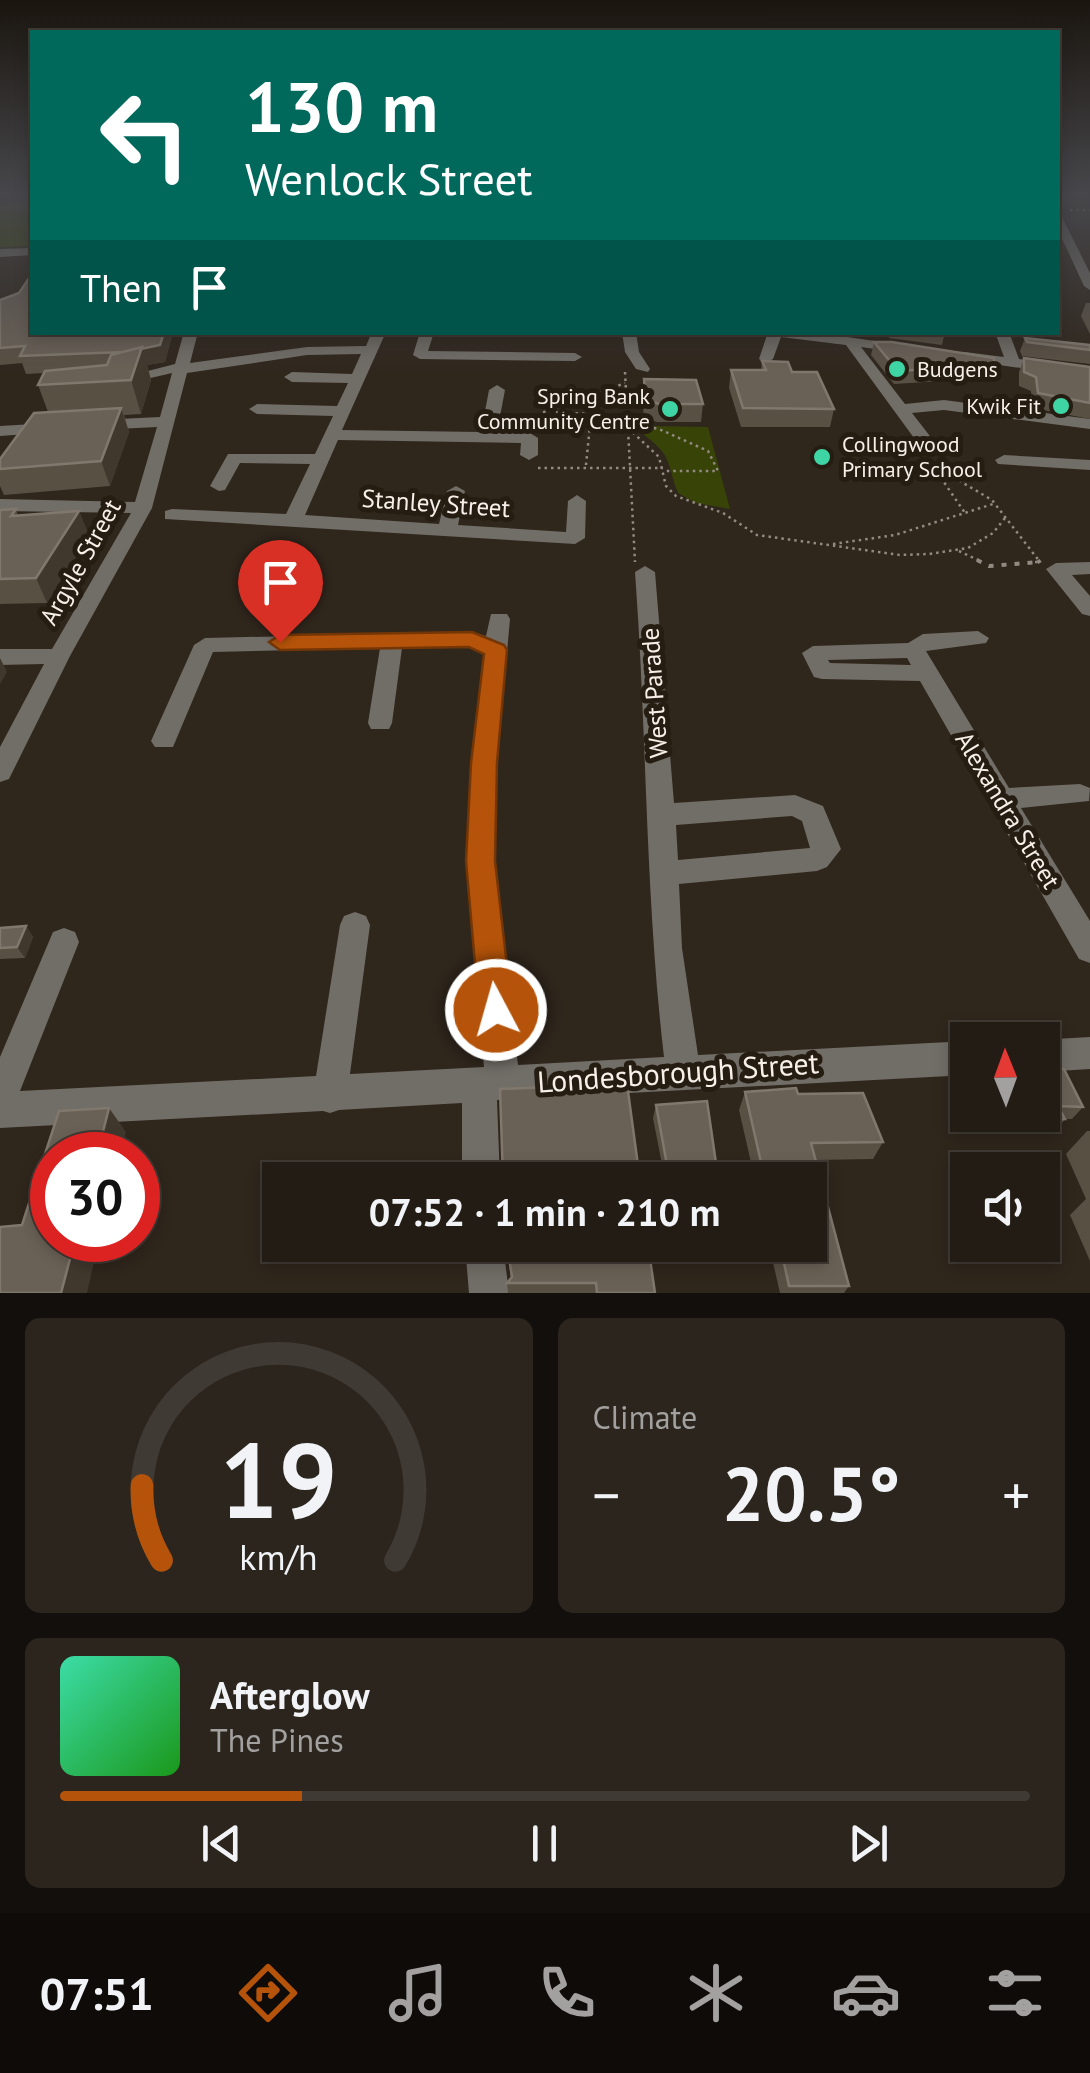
<!DOCTYPE html>
<html lang="en">
<head>
<meta charset="utf-8">
<style>
  body { margin:0; font-family:"PT Sans",sans-serif; background:#2b251e; color:#f1f3f6; height:100vh; display:flex; flex-direction:column; font-size:38px; white-space:nowrap }
  * { box-sizing:border-box; margin:0 }
  p { font-size:32px; color:#a3a1a0 }
  .icon { flex:none; width:55px; height:55px; fill:none; stroke:currentColor; stroke-width:2; stroke-linecap:round; stroke-linejoin:round }
  .map { position:relative; height:1293px; overflow:hidden }
  .details { display:flex; flex-direction:column; gap:25px; padding:25px; background:#130f0c; flex:1 }
  .details>* { flex:none }
  .hud { position:absolute; left:30px; top:30px; width:1030px; height:305px; border-radius:0px; box-shadow:0 5px 15px #0003,0 0 0 2px #403a34; background:#00695c; color:#fff; overflow:hidden }
  .needle { width:65px; rotate:359deg }
  .buttons { position:absolute; left:950px; top:1022px; display:grid; gap:20px }
  .buttons a { display:grid; place-items:center; width:110px; height:110px; border-radius:0px; background:#231c15; box-shadow:0 5px 15px #0003,0 0 0 2px #403a34; font-size:50px }
  .speed { position:absolute; left:30px; top:1132px; display:flex; gap:20px; font-size:50px; font-weight:700; text-align:center }
  .speed>* { display:grid; place-content:center; width:130px; height:130px; border-radius:50%; background:#231c15; box-shadow:0 5px 15px #0003,0 0 0 2px #403a34; line-height:1 }
  .speed .limit { border:15px solid #d22; background:#fff; color:#111 }
  .pin { position:absolute; display:grid; place-items:center; width:85px; height:85px; color:#fff; margin:-102px -42px; border-radius:50% 50% 50% 0; rotate:-45deg; box-shadow:0 0 10px #0007 }
  .pin .icon { rotate:45deg }
  .me { position:absolute; width:110px; margin:-55px; rotate:354deg; stroke-linejoin:round; filter:drop-shadow(0 0 8px #0008) }
  .turn { display:flex; align-items:center; gap:35px; height:210px; padding:0 50px; font-size:45px }
  .turn .icon { width:130px; height:130px; stroke-width:2.5 }
  .turn b { display:block; font-size:70px; line-height:85px }
  .then { display:flex; align-items:center; height:95px; padding:0 50px; background:#0003; gap:20px; font-size:38px }
  .big { font-size:75px; font-weight:600; line-height:1.1 }
  .details .widget { flex:1; display:flex; flex-direction:column; justify-content:center; gap:15px; min-width:0; padding:0 35px; border-radius:15px; background:#2b251e }
  .details .dial { align-items:center; gap:0 }
  .dial svg { height:260px; overflow:visible; fill:none; stroke:#403a34; stroke-width:7; stroke-linecap:round; text-anchor:middle }
  .dial text { fill:#f1f3f6; stroke:none }
  .song { display:flex; align-items:center; gap:30px }
  .cover { width:120px; height:120px; border-radius:15px; background:linear-gradient(135deg,hsl(160 70% 55%),hsl(120 70% 35%)) }
  .played { height:10px; border-radius:5px; background:linear-gradient(90deg,#b45309 25%,#403a34 25%) }
  .keys { display:flex; justify-content:space-around; direction:ltr }
  .heat { display:flex; justify-content:space-between; align-items:center; font-size:55px; direction:ltr }
  .details .tiles { flex:1; display:grid; gap:25px; grid-template-columns:1fr 1fr }
  .widget:last-child { grid-column:span 2 }
  .trip { position:absolute; left:262px; top:1162px; width:565px; height:100px; border-radius:0px; background:#231c15; box-shadow:0 5px 15px #0003,0 0 0 2px #403a34; font-weight:600; line-height:100px; text-align:center }
  .menu { display:flex; height:160px; justify-content:space-around; align-items:center; background:#0e0b08; color:#a3a1a0 }
  .menu .icon { width:70px; height:70px }
  .menu .active { color:#b45309 }
  .menu b { font-size:45px; color:#f1f3f6 }
  .map>svg:first-child { display:block }
  .green { fill:#374307 }
  .lines { fill:none; stroke-linecap:round; stroke-linejoin:round }
  .path-far1 { stroke:#938b83; stroke-width:2.5; stroke-dasharray:2.5 4; stroke-linecap:butt }
  .path { stroke:#938b83; stroke-width:4; stroke-dasharray:5 8; stroke-linecap:butt }
  .minor { fill:#716d67; fill-rule:evenodd }
  .wall { fill:#595044 }
  .shaded-wall { fill:#41382d }
  .building { fill:#6a6156; stroke:#80786d; stroke-width:2.5 }
  .route { fill:#b45309; stroke:#753606; stroke-width:2.5 }
  .poi-dot { fill:#3ed4a3; stroke:#251d12; stroke-width:4 }
  .labels { text-anchor:middle; stroke-width:10; stroke-linejoin:round; paint-order:stroke }
  .far-poi-label { font-size:22px; fill:#f6f0e9; stroke:#251d12; text-anchor:start }
  .street-label { font-size:25px; fill:#f6f0e9; stroke:#251d12 }
  .near-street-label { font-size:30px; fill:#f6f0e9; stroke:#251d12 }
</style>
</head>
<body>
<div class="map">
<svg width="1090" height="1293" viewBox="0 0 1090 1293">
  <rect width="100%" height="100%" fill="#2f261c"/>
  <path class="green" d="M32,203V246L0,247V205Z
    M630,418L654,426L708,427L730,509L696,503L678,493C672,480 671,465 664,454C653,439 639,434 630,418Z"/>
  <g class="lines">
    <path class="path-far1" d="M1070,210H1090
      M625,372L635,562
      M591,414L544,412L593,395
      M590,416L659,429L708,451L718,471H664
      M628,428L659,457L666,486L676,496L723,513L757,535L900,555L929,554L968,548L993,533L1005,518
      M931,464L992,500L1040,562
      M586,465L593,395L625,383
      M538,468H663
      M937,472L965,513
      M833,544L895,535L993,504
      M959,551L982,562
      M1035,562H1040"/>
    <path class="path" d="M977,560L989,566L1040,562
      M1038,560L1040,563"/>
    <path class="minor" d="M1058,216L1063,219L1090,273V290L1084,286L1058,230Z
      M32,248V255L0,257V249Z
      M184,332H198L190,363L307,347L366,346L372,332H386L342,430L481,432L489,390L497,385L505,390L497,432L530,433L538,438V455L529,460L520,455L521,443L338,440L305,515L439,524L447,491L456,486L465,491L458,525L566,532L568,501L577,495L586,501L585,538L575,544L165,519V511L172,509L286,514L310,464L240,463L225,490L219,491L210,486L228,454H315L333,416L257,414L249,409L257,404L337,406L348,383L292,382L284,377L292,372L352,374L361,354L307,355L187,373L152,508L70,656L9,779L0,782V747L44,664L0,665V649H52L131,513L0,511V499L135,502L157,427L97,430L89,425L97,420L160,417L172,373L121,385L113,380L175,364Z
      M420,332H434L428,351L575,353L582,357L575,361L420,359L413,355Z
      M622,332H636L639,352L650,369L648,372L636,369L625,352Z
      M768,332H813L909,346V352L904,353L861,347L905,404L944,400L1090,419V429L944,410L912,413L940,449L931,454L925,453L846,345L781,337L773,359L766,363L759,359Z
      M995,332H1009L1019,359L1090,368V378L965,360L958,356L965,352L1004,357Z
      M50,423L56,424V432L0,436V426Z
      M1004,455L1090,460V470L998,464L995,460Z
      M1090,562V574L1072,575L1090,596V616L1082,614L1046,569L1056,563Z
      M645,566L655,572L674,803L795,795L823,806L841,849L827,867L817,871L679,884L682,948L698,1055L968,1041V1075L497,1100L500,1180H462V1103L339,1110L330,1113L323,1111L0,1128V1057L53,932L64,928L75,932L79,942L20,1091L316,1076L340,925L344,916L355,912L366,916L370,925L350,1074L484,1067L466,861L471,763L484,653L470,646L402,648L392,723L389,729H371L368,723L380,648L213,652L173,747H155L151,741L194,645L205,638L473,632L486,636L491,614H507L510,619L497,763L494,861L518,1065L664,1057C645,895 647,734 635,572ZM792,816L802,821L810,848L678,860L676,825Z
      M978,631L989,638L986,643L926,651L1009,788L1080,784L1090,788L1089,801L1021,808L1090,921V963L1079,959L920,681L822,679L814,677L802,653L813,646L908,643L923,634ZM907,658L911,665L830,663L828,660Z
      M1090,1037V1069L1042,1072V1040H1038Z
      M465,1245H503L509,1293H469Z"/>
  </g>
  <path class="wall" d="M0,300L32,332H173L165,362L147,365L151,380L141,414L124,415L129,432L110,486L4,495L0,486V469L48,412L38,385L44,373L26,374L22,363L0,365Z
    M1086,303H1090V334L1081,316Z
    M889,332H945L942,345L889,338Z
    M1025,338L1090,345V364L1022,356L1020,351Z
    M874,342L994,365L990,378L894,384L871,355Z
    M1024,358L1090,367V419L1033,408L1031,391L1019,386V372Z
    M762,361L792,372L834,409L830,427H741L729,388L731,370H761Z
    M644,379L703,404L701,422H657L644,418L642,396Z
    M16,509L18,516L79,511L89,536L47,603L0,604V510Z
    M26,926L33,937L25,958L0,959V928Z
    M1042,1070L1083,1107L1072,1119H1065L1055,1132L991,1133L984,1115H1042Z
    M745,1092L798,1094L883,1142L873,1159L816,1160L849,1286L844,1293H780L769,1245H810V1180H755L739,1110Z
    M656,1105L717,1170L714,1180H665L653,1118Z
    M1087,1131H1090V1261L1070,1215L1086,1199L1066,1154Z
    M506,1245H648L655,1293H508L507,1283L511,1278Z"/>
  <path class="shaded-wall" d="M0,194H32V195L0,197Z
    M164,332H173L165,362L147,365L151,380L141,414L123,352Z
    M121,408L129,432L110,486L101,461Z
    M79,511L89,536L47,603L36,578Z
    M0,658L7,672L0,684Z
    M26,926L33,937L25,958L17,947Z
    M109,1108L126,1132L120,1155H97Z
    M75,1240H99L87,1293H61Z"/>
  <path class="building" d="M32,274V332H164L160,345L141,349L142,347L123,352L20,356L25,346L0,348V300L19,293Z
    M1025,338L1090,345V350L1027,342Z
    M874,342H892L994,358V365L898,371Z
    M142,347L131,380L38,385L45,371L107,365L111,355Z
    M1024,358L1090,367V403L1038,393L1036,377L1024,372Z
    M762,361L788,362L792,372H817L834,409L743,408L731,370H766Z
    M644,379L696,380L703,404H659L646,400Z
    M121,408L101,461L0,469V459L34,413Z
    M16,509L11,516L79,511L36,578L0,579V510Z
    M26,926L17,947L0,948V928Z
    M1064,1069L1083,1107L1058,1106L1065,1119L1001,1121L998,1115H1042V1070Z
    M627,1084L640,1180H503L500,1089Z
    M796,1088L798,1094L863,1093L883,1142L811,1143L849,1286H789L780,1245H810V1180H765L745,1092Z
    M707,1101L717,1170L669,1176L656,1105Z
    M109,1108L97,1155H52V1240H75L61,1293H0V1227L22,1225L59,1111Z
    M507,1245H648L655,1293H597L596,1283H507L512,1277Z"/>
  <linearGradient id="sky" x2="0" y2="1"><stop stop-color="#1a150f"/><stop offset="0.52" stop-color="#47474b"/><stop offset="1" stop-color="#47474b" stop-opacity="0"/></linearGradient>
  <rect width="1090" height="375" fill="url(#sky)"/>
  <path class="route" d="M472,632L504,645L507,650L497,763L495,861L512,1010L507,1021L496,1026L484,1021L479,1010L466,861L471,763L484,654L469,647L280,650L269,642L280,635Z"/>
  <g class="poi-dot">
    <circle cx="897" cy="369" r="10"/>
    <circle cx="1061" cy="406" r="10"/>
    <circle cx="670" cy="409" r="10"/>
    <circle cx="822" cy="457" r="10"/>
  </g>
  <g class="labels">
    <g class="far-poi-label">
      <text x="917" y="377">Budgens</text>
      <text x="650" y="404" text-anchor="end">Spring Bank<tspan x="650" dy="25">Community Centre</tspan></text>
      <text x="1041" y="414" text-anchor="end">Kwik Fit</text>
      <text x="842" y="452">Collingwood<tspan x="842" dy="25">Primary School</tspan></text>
    </g>
    <g class="street-label">
      <text transform="translate(436 503) rotate(4)" y="9">Stanley Street</text>
      <text transform="translate(80 562) rotate(-61)" y="9">Argyle Street</text>
      <text transform="translate(654 693) rotate(-94)" y="9">West Parade</text>
      <text transform="translate(1008 810) rotate(59)" y="9">Alexandra Street</text>
    </g>
    <g class="near-street-label">
      <text transform="translate(678 1073) rotate(-4)" y="10">Londesborough Street</text>
    </g>
  </g>
</svg>
<div class="buttons">
<a><svg class="needle" viewBox="-14 -14 28 28"><path d="M0-13l5 13h-10z" fill="#e53935"/><path d="M0 13l5-13h-10z" fill="#a3a1a0"/></svg></a>
<a><svg class="icon" aria-label="sound" viewBox="0 0 24 24"><path d="M4 9h4l5-4v14l-5-4H4zM17 9q2 3 0 6"/></svg></a>
</div>
<div class="speed"><div class="limit">30</div></div>
<div class="pin" style="left:280px;top:642px;background:#d93025"><svg class="icon" aria-label="arrive" viewBox="0 0 24 24"><path d="M6 21V4h12l-3 4 3 4H6"/></svg></div>
<svg class="me" style="left:496px;top:1010px" viewBox="-20 -20 40 40"><circle r="17" fill="#b45309" stroke="#fff" stroke-width="3"/><path d="M0-11L8 9 0 5-8 9z" fill="#fff"/></svg>
<div class="trip">07:52 · 1 min · 210 m</div>
<div class="hud">
<div class="turn"><svg class="icon" aria-label="left" viewBox="0 0 24 24"><path d="M17 20v-9H6M10 6l-5 5 5 5"/></svg><div><b>130 m</b>Wenlock Street</div></div>
<div class="then">Then<svg class="icon" aria-label="arrive" viewBox="0 0 24 24"><path d="M6 21V4h12l-3 4 3 4H6"/></svg></div>
</div>
</div>
<section class="details">
<div class="tiles">
<div class="widget dial"><svg viewBox="0 0 100 80">
<path d="M14 69A42 42 0 1 1 86 69"/>
<path d="M14 69A42 42 0 0 1 8 46" stroke="#b45309"/>
<text x="50" y="56" font-size="32" font-weight="700">19</text>
<text x="50" y="72" font-size="11">km/h</text>
</svg></div>
<div class="widget"><p>Climate</p>
<div class="heat"><a>−</a><b class="big">20.5°</b><a>+</a></div>
</div>
<div class="widget">
<div class="song"><i class="cover"></i><div><b>Afterglow</b><p>The Pines</p></div></div>
<div class="played"></div>
<div class="keys"><svg class="icon" aria-label="previous" viewBox="0 0 24 24"><path d="M18 5L8 12l10 7zM5 5v14"/></svg><svg class="icon" aria-label="pause" viewBox="0 0 24 24"><path d="M8 5v14M16 5v14"/></svg><svg class="icon" aria-label="next" viewBox="0 0 24 24"><path d="M6 5l10 7-10 7zM19 5v14"/></svg></div>
</div>
</div>
</section>
<nav class="menu">
<b>07:51</b>
<svg class="icon active" aria-label="directions" viewBox="0 0 24 24"><path d="M12 3l9 9-9 9-9-9zM9 14v-3h6M13 9l2 2-2 2"/></svg>
<svg class="icon" aria-label="music" viewBox="0 0 24 24"><path d="M9 18V5l10-2v13"/><circle cx="6" cy="18" r="3"/><circle cx="16" cy="16" r="3"/></svg>
<svg class="icon" aria-label="phone" viewBox="0 0 24 24"><path d="M5 4h4l2 5-3 2q2 4 5 5l2-3 5 2v4C11 20 4 13 5 4z"/></svg>
<svg class="icon" aria-label="climate" viewBox="0 0 24 24"><path d="M12 3v18M4 7l16 10M4 17L20 7"/></svg>
<svg class="icon" aria-label="car" viewBox="0 0 24 24"><path d="M5 17H2v-5l4-1 3-4h7l3 4 3 1v5h-3M9 17h6M6 11h13"/><circle cx="7" cy="17" r="2"/><circle cx="17" cy="17" r="2"/></svg>
<svg class="icon" aria-label="filters" viewBox="0 0 24 24"><path d="M4 7h16M4 17h16"/><circle cx="9" cy="7" r="2"/><circle cx="15" cy="17" r="2"/></svg>
</nav>
</body>
</html>
